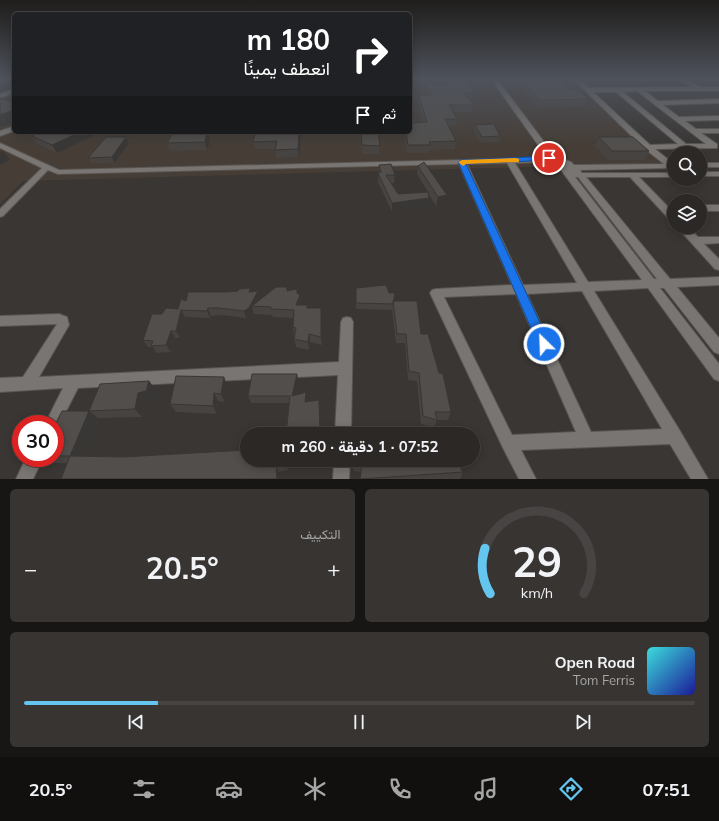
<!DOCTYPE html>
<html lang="ar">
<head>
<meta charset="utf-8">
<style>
  body { margin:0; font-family:Mulish,Vazirmatn,sans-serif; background:#373432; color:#f1f3f6; direction:rtl; height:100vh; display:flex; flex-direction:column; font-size:15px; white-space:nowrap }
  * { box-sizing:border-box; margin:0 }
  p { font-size:13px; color:#a6a6a7 }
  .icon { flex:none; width:22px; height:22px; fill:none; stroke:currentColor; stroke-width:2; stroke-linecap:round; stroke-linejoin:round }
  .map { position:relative; height:479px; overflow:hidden; direction:ltr }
  .sheet { display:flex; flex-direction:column; gap:10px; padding:10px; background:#181615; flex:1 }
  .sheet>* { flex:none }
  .guide { position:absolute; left:12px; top:12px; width:400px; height:122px; border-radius:6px; box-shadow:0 2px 10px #0003,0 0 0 1px #474443; direction:rtl; background:#202124; color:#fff; overflow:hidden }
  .controls { position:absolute; left:667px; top:146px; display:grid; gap:8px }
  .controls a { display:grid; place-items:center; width:40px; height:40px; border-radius:50%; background:#2b2826; box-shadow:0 2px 10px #0003,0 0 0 1px #474443; font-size:20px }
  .speed { position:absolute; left:12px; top:415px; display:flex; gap:8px; font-size:20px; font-weight:700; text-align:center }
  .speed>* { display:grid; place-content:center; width:52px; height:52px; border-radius:50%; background:#2b2826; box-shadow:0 2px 10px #0003,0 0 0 1px #474443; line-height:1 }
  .speed .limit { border:6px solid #d22; background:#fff; color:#111 }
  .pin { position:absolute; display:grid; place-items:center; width:34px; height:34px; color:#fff; margin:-17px; border:2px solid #fff; border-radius:50%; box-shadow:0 1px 4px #0007 }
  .me { position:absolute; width:44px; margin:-22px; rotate:336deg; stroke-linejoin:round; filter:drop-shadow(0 0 3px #0008) }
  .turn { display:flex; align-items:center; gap:14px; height:84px; padding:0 16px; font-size:18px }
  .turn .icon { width:52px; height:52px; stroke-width:2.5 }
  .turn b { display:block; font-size:28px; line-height:34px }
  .then { display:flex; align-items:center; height:38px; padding:0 16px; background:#0003; gap:8px; font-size:15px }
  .big { font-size:30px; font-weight:700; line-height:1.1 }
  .sheet .widget { flex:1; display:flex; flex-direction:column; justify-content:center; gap:6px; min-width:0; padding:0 14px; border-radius:6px; background:#373432 }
  .sheet .dial { align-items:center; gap:0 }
  .dial svg { height:104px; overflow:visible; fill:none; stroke:#474443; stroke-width:7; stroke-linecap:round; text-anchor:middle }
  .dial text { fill:#f1f3f6; stroke:none }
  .song { display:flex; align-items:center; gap:12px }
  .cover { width:48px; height:48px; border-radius:6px; background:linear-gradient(135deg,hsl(180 70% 55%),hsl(240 70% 35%)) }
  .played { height:4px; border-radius:2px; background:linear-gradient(90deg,#64c5ee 20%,#474443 20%) }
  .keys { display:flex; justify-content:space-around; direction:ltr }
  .heat { display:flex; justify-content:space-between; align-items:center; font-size:22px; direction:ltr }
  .sheet .tiles { flex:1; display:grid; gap:10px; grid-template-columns:1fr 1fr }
  .widget:last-child { grid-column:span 2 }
  .trip { position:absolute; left:240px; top:427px; width:240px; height:40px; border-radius:20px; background:#2b2826; box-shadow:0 2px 10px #0003,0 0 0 1px #474443; font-weight:700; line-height:40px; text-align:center; direction:rtl }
  .tabs { display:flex; height:64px; justify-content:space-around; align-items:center; background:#11100f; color:#a6a6a7 }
  .tabs .icon { width:28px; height:28px }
  .tabs .active { color:#64c5ee }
  .tabs b { font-size:18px; color:#f1f3f6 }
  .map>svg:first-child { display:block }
  .built { fill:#453d36 }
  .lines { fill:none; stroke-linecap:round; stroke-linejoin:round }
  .street-casing { stroke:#585553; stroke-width:2 }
  .secondary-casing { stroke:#585553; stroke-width:2 }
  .street { fill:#787572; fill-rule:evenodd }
  .secondary { fill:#787572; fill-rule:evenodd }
  .wall { fill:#464341 }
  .shaded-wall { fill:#393735 }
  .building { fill:#514e4c; stroke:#393735 }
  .route { fill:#1a73e8; stroke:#114b97 }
  .slow { fill:#f59e0b }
</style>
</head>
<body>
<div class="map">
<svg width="719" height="479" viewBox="0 0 719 479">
  <rect width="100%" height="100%" fill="#393633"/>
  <path class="built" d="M410,79H578L671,163L23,181L0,204V98L14,93V132H410Z"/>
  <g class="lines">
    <defs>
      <path id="street" d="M0,79H4L1,81Z
        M491,79H497L554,155L571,162L574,165L664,164L645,149L573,79H579L589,88L692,87L679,79H686L700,87H719V91H645L658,101L719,99V103L663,105L679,117L719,116V120L685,121L696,129H719V133H701L717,144V148L655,149L674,164V170L670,168L580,170L582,173H674V177H639L674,213V222L671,221L630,177H586L670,279L719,277V285L677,287L719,338V354L714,352L664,288H660L719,364V381L714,379L648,288L594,291L680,431L708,479H691L670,444L521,450L536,479H519L503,448L430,293L432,290L436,289L512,285L459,164L58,174L48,170L3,216L0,217V209L42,168L0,148V143L59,170L543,158L546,156ZM637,91L706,144H686L623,92ZM593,92H616L678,144L650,145ZM550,160L561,170L642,280L588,282L515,163L544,162ZM507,163L577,283L523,285L467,164ZM575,177H578L657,279H654ZM582,291L662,429L591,432L527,294ZM516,294L576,432L512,435L444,297Z
        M14,126V131L0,136V131Z
        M700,163H719V167H700Z
        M700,172H719V176H700Z
        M700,205H719V211H700Z
        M677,227H688L698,237H719V243L704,244L719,259V270L715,269Z
        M59,314L67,317L69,325L39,377L339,362L341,322L343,318L347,317L351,318L353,322L351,434H335L338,375L78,388L57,429L55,430V424H45L63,388L0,392V378L23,377L57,324L0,326V316Z
        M26,458H43L33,479H16Z
        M334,460H350L349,479H333Z"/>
      <path id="secondary" d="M14,89V93L0,98V94Z"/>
    </defs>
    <use href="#street" class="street-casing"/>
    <use href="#secondary" class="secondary-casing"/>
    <use href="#street" class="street"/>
    <use href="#secondary" class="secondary"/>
  </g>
  <path class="wall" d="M446,79H460L475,93L474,100H470L474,105L472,112H453L457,119L456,126H449L456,141L455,149L430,150V153H407L404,132H410L424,123L418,102L419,95H428L427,91V84H449Z
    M513,79H559L571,90L588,99L585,106L537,107Z
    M410,80L414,94V100H410Z
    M475,125L500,136L499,142L481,143L474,130Z
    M256,132H321L320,134L301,135L299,157L276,158L275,149H255L253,142Z
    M360,132H378L380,146L379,154H362Z
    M32,136H92L57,153L37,144Z
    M599,137L649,151L645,160H608L595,146Z
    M210,141L207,150L170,151L167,143Z
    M129,143L114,163H91L88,158Z
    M379,165L395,175L394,183H391L398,194L428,192L417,174L418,166L446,204L436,206L428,193L429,198L428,207L392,212L378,182Z
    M297,289L298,294L300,295L301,303V305L321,316L322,345L310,342L309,350L296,347L294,339L295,335H294L293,327V318L273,317L272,315L254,314L253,311L251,316L246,318L222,315L211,316L210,318L185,317L180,338H175L171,352L156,353L153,347H148L143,340L162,314L178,309L186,301L226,292H251L258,291L260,298L259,301L288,290Z
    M389,293L394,301L421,334L439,373L451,412L448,420H437L434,428L421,424L417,381L408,380L405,343H396L392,310L356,309V303Z
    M149,381L155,389L153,399L145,401L142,417L98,418L83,456L247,460H287L288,470L278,472L67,463H49L41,458H55V425L89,411Z
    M299,382L296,395L308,399L307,402L320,407L321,434H286L289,403H251L248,396Z
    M227,385L225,402L218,401L217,414L176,412L170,404Z
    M353,460H460L458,463H457L463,472L460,479H360L361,472L353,471Z"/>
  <path class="shaded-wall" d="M14,110V122L1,127L0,125V115Z
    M80,132H90L92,136L57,153L52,145Z
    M299,132H300L301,135L299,157L298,149Z
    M207,133L210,141L207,150L205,142Z
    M126,137L129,143L114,163L112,157Z
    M3,151L10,160L0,165V152Z
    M447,195L446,204L436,206L438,197Z
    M429,198L428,207L392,212V203Z
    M297,289L299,297L300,295L301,303L298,313L296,305Z
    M258,291L260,298L256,306H252L253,311L251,316L246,318L244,311Z
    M208,308L211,316L210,318L207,311Z
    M321,308V316L322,345L321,337Z
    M181,310L185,317L180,338L176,331Z
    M171,331L175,338L171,352L166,345Z
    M309,334L310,342L309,350L308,342Z
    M297,374L299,382L294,403L292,396Z
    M224,377L227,385L225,402L221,394Z
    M149,381L155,389L153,399L145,401L142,417L135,409L138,393Z
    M306,392L308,399L307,409L305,402Z
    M214,393L218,401L217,414L213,406Z
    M319,400L320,407L321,434H320Z
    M89,411L98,418L80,463L70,456Z
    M285,460H287L288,470L285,464Z
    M276,465L278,472L279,479H277Z"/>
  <path class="building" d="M451,79H460V80H464L475,93H464L474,105H449L457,119H445L456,141L429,142L431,145H408L406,132H410V123L427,122L419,95H432L427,84H453Z
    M521,79H559L571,90H579L588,99L539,100Z
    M410,80L414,94H410Z
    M0,98L14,103V110L0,115Z
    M494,124L500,136L482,137L475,125Z
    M41,132H80L52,145L32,136Z
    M256,132H299L298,149L275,150L277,141L253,142Z
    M361,132H378L380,146L362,145Z
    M173,133H207L205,142L167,143Z
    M106,137H126L112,157L88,158Z
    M599,137H633L649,151H612Z
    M424,162L447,195L438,197L418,166Z
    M391,164L395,175H386L398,194L428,192L429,198L392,203L378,173L381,172L379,165Z
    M386,285L389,293H395L393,304L356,303V288Z
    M276,287H287V291L297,289V293L300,295L296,305H307V308H321V337L309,334L308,342L294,339L296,328L293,327L294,310L271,309V307L252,306Z
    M250,288L249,292L258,291L249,308L244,311L219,308H208L207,311L181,310L176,331H171L166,345L151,346L153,341L143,340L152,314H162L166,308L178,309L181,299L186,301L188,292H226L238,291L239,289Z
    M393,301H417L421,334H428L439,373L443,374L451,412H435L437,420L423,416L419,373L409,371L406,334H397Z
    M252,374H297L292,396L306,392L305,402L319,400L320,434H286L290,396H248Z
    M176,376L224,377L221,394L214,393L213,406L170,404Z
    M149,381L146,391L138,393L135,409L89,411L100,384Z
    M62,411H89L70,456H55V425Z
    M247,450V460H285V464L276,465L277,479H61L70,456L123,457Z
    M353,460H455L463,472L360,479L362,466L353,464Z"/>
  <linearGradient id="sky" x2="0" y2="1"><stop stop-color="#1f1e1c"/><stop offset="0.54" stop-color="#4e525b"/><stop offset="1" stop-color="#4e525b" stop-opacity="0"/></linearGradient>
  <rect width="719" height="146" fill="url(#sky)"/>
  <path class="route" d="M549,156L552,157V160L466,164L550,344L548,347L544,349L540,347L538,344L458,162L462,160Z"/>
  <path class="slow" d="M516,158L519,159V162L466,164L463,166L458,162L462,160Z"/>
</svg>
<div class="controls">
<a><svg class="icon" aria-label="search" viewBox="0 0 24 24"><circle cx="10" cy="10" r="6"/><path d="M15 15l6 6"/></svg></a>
<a><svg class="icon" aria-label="layers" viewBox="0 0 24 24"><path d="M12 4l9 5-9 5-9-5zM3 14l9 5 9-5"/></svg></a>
</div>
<div class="speed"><div class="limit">30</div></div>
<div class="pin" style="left:549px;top:158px;background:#d93025"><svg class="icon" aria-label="arrive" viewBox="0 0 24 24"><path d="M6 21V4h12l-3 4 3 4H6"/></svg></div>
<svg class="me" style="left:544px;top:344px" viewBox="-20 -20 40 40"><circle r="17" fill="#1a73e8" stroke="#fff" stroke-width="3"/><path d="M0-11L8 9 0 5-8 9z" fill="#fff"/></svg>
<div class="trip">07:52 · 1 دقيقة · 260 m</div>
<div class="guide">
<div class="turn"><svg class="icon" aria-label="right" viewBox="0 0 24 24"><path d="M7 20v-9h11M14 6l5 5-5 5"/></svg><div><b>180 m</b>انعطف يمينًا</div></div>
<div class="then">ثم<svg class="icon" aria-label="arrive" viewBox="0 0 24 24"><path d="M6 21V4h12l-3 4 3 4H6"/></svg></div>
</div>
</div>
<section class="sheet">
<div class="tiles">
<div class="widget dial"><svg viewBox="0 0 100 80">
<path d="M14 69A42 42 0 1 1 86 69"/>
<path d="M14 69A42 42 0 0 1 10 34" stroke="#64c5ee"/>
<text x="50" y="56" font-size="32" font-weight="700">29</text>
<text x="50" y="72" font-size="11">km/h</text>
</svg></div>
<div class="widget"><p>التكييف</p>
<div class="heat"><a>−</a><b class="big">20.5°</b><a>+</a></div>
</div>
<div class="widget">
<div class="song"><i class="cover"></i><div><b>Open Road</b><p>Tom Ferris</p></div></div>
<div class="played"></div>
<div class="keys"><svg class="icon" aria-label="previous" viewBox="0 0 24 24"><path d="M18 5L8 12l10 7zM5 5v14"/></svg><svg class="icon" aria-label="pause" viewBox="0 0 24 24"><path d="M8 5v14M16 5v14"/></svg><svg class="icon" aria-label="next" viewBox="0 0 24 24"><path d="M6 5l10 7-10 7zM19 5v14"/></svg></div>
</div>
</div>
</section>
<nav class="tabs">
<b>07:51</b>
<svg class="icon active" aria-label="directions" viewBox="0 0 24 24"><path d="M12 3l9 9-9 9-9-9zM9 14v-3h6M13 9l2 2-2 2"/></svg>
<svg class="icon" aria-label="music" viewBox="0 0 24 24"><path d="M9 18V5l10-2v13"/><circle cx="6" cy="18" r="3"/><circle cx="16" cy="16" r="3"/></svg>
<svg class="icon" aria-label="phone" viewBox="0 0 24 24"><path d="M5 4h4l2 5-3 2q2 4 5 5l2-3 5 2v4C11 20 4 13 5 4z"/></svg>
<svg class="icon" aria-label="climate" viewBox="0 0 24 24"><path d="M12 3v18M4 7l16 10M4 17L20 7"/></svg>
<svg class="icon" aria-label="car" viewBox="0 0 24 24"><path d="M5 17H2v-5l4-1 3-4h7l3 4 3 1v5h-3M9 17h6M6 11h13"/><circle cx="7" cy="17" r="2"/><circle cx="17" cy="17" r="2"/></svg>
<svg class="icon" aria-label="filters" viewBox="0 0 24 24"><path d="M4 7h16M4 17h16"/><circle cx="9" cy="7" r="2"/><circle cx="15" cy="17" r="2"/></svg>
<b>20.5°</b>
</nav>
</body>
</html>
